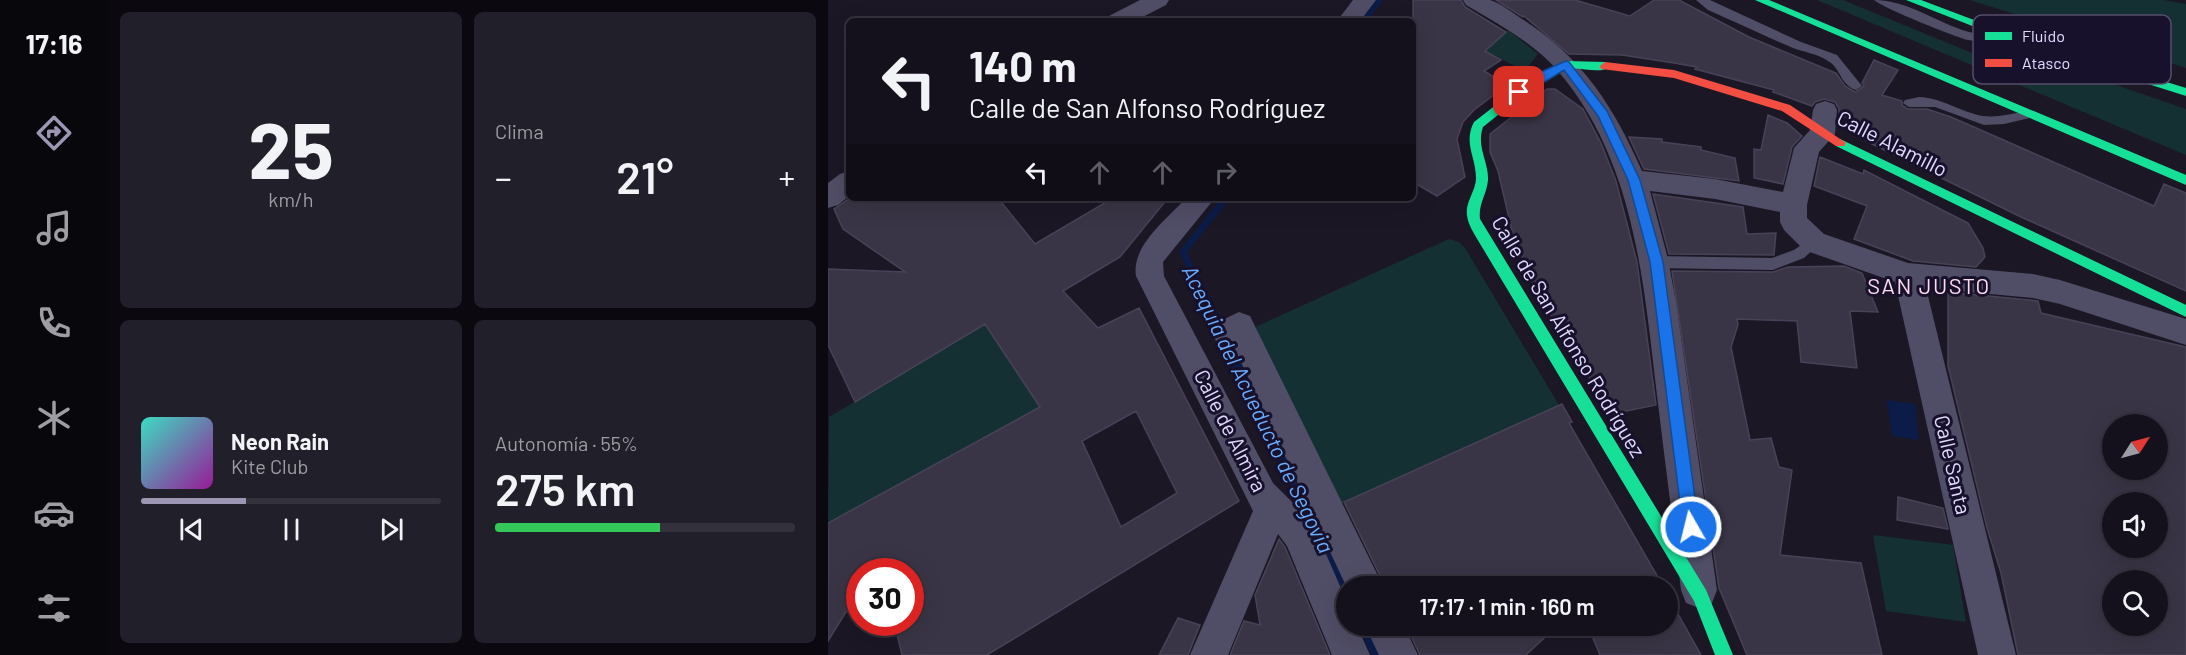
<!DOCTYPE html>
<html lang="es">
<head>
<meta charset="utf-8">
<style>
  body { margin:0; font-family:Barlow,sans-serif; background:#211f29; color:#f1f3f6; height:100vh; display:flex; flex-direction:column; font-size:22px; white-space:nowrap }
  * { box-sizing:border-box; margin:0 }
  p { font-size:20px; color:#9d9da3 }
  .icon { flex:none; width:33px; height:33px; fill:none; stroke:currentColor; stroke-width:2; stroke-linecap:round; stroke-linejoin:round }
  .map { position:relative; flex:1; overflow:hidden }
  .sheet { display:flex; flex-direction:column; gap:12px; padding:12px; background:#0b090f; width:720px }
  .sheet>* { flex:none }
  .hud { position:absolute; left:18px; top:18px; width:570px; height:183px; border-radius:9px; box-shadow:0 6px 24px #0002,0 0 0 2px #33313b; background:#14111c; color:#f1f3f6; overflow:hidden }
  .needle { width:39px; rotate:54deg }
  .buttons { position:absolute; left:1274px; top:414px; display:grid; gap:12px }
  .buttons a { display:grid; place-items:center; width:66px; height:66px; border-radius:50%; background:#14111c; box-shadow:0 6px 24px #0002,0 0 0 2px #33313b; font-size:30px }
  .speed { position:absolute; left:18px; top:558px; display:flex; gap:12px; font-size:30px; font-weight:700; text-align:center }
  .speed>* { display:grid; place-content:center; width:78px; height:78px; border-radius:50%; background:#14111c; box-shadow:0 6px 24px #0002,0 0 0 2px #33313b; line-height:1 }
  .speed .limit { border:9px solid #d22; background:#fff; color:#111 }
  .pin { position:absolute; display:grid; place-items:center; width:51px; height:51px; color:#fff; margin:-26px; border-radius:12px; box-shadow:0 3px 9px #0006 }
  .me { position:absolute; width:66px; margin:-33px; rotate:352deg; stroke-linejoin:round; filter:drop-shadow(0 0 4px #0008) }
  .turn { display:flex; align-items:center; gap:21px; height:126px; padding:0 24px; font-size:27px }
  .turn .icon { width:78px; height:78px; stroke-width:2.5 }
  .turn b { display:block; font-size:42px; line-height:51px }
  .lanes { display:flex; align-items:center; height:57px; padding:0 24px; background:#0003; justify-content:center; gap:30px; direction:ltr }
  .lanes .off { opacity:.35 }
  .big { font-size:45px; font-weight:600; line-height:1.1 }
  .sheet .tile { flex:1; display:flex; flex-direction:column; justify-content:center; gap:9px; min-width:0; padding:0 21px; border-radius:9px; background:#211f29 }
  .sheet .dial { align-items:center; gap:0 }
  .dial b { font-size:78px; line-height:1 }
  .song { display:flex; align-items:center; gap:18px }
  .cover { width:72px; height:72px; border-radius:9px; background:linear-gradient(135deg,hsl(170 70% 55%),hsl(300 70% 35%)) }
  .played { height:6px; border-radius:3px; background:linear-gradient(90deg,#9c96b3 35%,#33313b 35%) }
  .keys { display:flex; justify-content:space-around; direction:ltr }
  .heat { display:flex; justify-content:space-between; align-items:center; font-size:33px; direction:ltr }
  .charge { height:9px; border-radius:4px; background:linear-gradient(90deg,#34c759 55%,#33313b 0) }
  .sheet .tiles { flex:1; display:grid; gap:12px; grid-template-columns:repeat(2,1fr) }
  .trip { position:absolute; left:508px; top:576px; width:342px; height:60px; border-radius:30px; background:#14111c; box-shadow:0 6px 24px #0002,0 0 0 2px #33313b; font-weight:600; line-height:60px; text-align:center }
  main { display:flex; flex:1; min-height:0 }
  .tab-bar { display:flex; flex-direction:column; width:108px; justify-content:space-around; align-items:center; background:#08070b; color:#9d9da3 }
  .tab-bar .icon { width:42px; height:42px }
  .tab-bar .selected { color:#9c96b3 }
  .tab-bar b { font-size:27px; color:#f1f3f6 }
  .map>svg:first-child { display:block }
  .green { fill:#153033 }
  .water { fill:#0c1c48 }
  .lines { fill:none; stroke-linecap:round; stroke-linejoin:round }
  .stream-far1 { stroke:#0c1c48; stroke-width:7 }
  .stream { stroke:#0c1c48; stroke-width:9 }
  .building { fill:#3a3546; stroke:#484258; stroke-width:1.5; fill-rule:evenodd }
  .lane { fill:#504d66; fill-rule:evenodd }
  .street { fill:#504d66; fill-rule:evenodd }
  .fast { fill:#16e098; fill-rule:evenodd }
  .jam { fill:#f24e42; fill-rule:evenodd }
  .route { fill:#1a73e8; stroke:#114b97; stroke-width:1.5 }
  .labels { text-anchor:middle; stroke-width:6; stroke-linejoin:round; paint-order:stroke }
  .street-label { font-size:21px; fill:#e2dbff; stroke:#18112b }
  .neighbourhood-label { font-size:22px; letter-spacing:1.5px; fill:#ffddf0; stroke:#18112b }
  .water-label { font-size:22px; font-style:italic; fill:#69adff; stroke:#18112b }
  .key { fill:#18112b; stroke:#554e6b; stroke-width:1.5 }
  .key-label { font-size:16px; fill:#e2dbff }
</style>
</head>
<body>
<main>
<nav class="tab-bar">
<b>17:16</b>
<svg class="icon selected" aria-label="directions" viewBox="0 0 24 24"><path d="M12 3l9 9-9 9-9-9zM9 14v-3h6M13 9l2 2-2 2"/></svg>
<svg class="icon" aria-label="music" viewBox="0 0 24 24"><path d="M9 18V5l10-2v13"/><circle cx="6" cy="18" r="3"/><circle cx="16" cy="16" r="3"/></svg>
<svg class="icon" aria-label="phone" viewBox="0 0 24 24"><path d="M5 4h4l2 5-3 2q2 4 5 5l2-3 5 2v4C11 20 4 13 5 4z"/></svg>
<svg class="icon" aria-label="climate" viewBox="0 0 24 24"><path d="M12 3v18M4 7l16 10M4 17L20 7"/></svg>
<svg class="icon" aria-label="car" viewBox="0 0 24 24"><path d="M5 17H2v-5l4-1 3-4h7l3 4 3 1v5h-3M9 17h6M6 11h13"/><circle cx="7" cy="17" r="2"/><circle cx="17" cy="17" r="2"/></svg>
<svg class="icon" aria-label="filters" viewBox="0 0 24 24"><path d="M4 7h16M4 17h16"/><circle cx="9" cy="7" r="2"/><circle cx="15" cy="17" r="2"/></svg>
</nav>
<section class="sheet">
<div class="tiles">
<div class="tile dial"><b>25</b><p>km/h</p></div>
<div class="tile"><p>Clima</p>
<div class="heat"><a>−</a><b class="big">21°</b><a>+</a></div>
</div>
<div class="tile">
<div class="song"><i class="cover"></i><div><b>Neon Rain</b><p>Kite Club</p></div></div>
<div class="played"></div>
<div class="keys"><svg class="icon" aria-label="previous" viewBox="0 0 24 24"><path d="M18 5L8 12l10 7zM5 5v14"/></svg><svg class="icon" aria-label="pause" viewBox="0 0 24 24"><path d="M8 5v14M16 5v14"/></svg><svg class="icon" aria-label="next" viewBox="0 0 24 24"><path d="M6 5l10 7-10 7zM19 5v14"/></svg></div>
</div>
<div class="tile"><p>Autonomía · 55%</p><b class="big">275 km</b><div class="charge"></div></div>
</div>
</section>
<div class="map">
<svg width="1358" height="655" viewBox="0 0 1358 655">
  <rect width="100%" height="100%" fill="#1b1725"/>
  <path class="green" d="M989,0H1015L1149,55L1178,47L1358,109V155Z
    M1142,0H1336L1358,4V68Z
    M680,30L710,54L697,71L657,51Z
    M621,239L631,242L637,248L731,405L512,504L427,327Z
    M157,324L212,407L0,523L1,417Z
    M1045,535L1125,545L1138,622L1058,611Z"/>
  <path class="water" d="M1059,400L1087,404L1091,440L1064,436Z"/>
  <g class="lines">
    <path class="stream-far1" d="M535,21L551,0
      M371,285L355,252L398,198"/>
    <path class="stream" d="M370,283L519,595
      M534,626L548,655"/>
  </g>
  <path class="building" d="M585,0H633L637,7L678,32L657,51L673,60L656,71L679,85L646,110L635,122L629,139L637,177L609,196L585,182Z
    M668,0H747L802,16L826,0H851L921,37L1008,73L1017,86L1027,92L1036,86L1034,83L1046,60L1070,70L1054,95L1074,101V105L1080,109H1099L1123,117L1326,206L1336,184L1358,193V291L1193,217L1038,141L1040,124L1011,115V109L1007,102L996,99L987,102L984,106L945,92L946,90L867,69L869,67L846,63L794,55L741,54L696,16L695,17Z
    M719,89H727L755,109L773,143L788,181L809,262L828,405L784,414L707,290L684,231L670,171L662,152V134Z
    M940,115L959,123L974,136L964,147L955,184L926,178V149L933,150Z
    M801,137L834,139V142L873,147V150L907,158L911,181L816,169Z
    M992,157L1035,174L1036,170L1140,223L1155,248L1157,257L1148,267L1085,261L1026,239L1039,206L986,186Z
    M825,194L915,207L919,234L948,233L946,255L841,254Z
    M22,198H170L207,244L285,198H340L292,257L235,291L270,328L311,308L411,501L159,655H74L66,622H82V572H53L50,559L42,572H32V589L0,641V523L212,407L157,324L27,402L0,345V269L77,272L15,229L6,209ZM308,411L349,493L293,527L254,441Z
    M1016,266L1034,273L1050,312L1022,311L1029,368L973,362L969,321L909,319L910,325L903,347L922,440L943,438L951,467L964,470L952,555L1033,563L1054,655H919L891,588L844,271L945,272L960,267Z
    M1120,292L1210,301L1213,313L1358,347V655H1190L1173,573L1159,528L1120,366ZM1284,424H1329V470H1284ZM1284,502H1329V548H1284ZM1284,580H1329V626H1284Z
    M734,404L744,422L741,423L835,586H557L516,502Z
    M1070,497L1115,508L1120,529L1069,520Z
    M451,539L457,547L502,655H402L416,621L432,625L427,595Z
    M840,596L873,655H772L760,626H840Z
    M350,618L372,625L360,655H331Z
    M578,626H729L698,655H592Z"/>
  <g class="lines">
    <path class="lane" d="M868,0H882L973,42L1009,55L1034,86L1028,90C1012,85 1013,68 1000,61C990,54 976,52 965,48C936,36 908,22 880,10Z
      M1046,0C1080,0 1109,23 1141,32C1153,35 1167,34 1179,32L1185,36C1176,45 1152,42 1140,40C1127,37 1055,8 1046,0Z
      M1091,97C1115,98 1132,112 1155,116C1171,118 1187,113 1202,110L1208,114L1206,117L1176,124L1156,125L1107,107H1081L1075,103L1077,100Z
      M986,236L991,238L993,242L976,258L945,270L828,268L823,266L821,262L823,258L828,256L944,258L966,250Z"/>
    <path class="street" d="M312,0H341L338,5L307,21H278L281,16Z
      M525,0H548L532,21H509Z
      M635,0C643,0 655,0 662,0C673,3 685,13 694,19C754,57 786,107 814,171L887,179L955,192L966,148L982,130L985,110L988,104L997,101L1006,104L1009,110L1007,134L991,152L979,205V218L996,234L1080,263L1205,274L1232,280L1358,319V345L1232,304L1205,298L1098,288L1188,655H1150L1067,282L976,250L956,230L952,222V212L887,199L822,191L840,259L848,302L889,590L884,603L871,608L858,603L853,590C845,522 836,455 828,387C815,276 805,159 730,71C706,43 670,24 638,5Z
      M21,171V196L10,205L0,208V183L12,174Z
      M358,198H387L335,262L336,276L445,483L484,522L519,602V626H529L542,655H504L459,546L450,534L400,655H362L425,511L308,276C303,246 339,219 358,198Z
      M411,312L422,316L555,586L519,588L404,343L399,345L388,341L384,332L388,323Z
      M537,626H576L590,655H551Z"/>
    <path class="fast" d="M927,0H941L1358,175V185Z
      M1078,0H1093L1183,34L1358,88V96L1175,38Z
      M738,61L777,62L782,66C772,76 750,65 737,70C706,82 681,107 655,127C648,147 661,162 660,180C659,194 650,204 652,219L878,590L905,655H887L866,601L651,242C646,233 640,225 639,215C637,202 648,191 648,178C648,157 635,143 646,122L705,76Z
      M1012,139L1358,305V317L1008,146V140Z"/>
    <path class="jam" d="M777,62L846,70L962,105L1018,143L1016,146H1008L954,111L846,78L773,69L772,66Z"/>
  </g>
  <path class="route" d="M738,61L741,62L779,111L812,180L835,262L871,527L868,532L863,535L857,532L855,527L822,262L800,180L770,116L736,70L695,95L691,96L686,92L715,71Z"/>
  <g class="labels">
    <g class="street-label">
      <text transform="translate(1064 144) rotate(27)" y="7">Calle Alamillo</text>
      <text transform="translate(740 337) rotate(59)" y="7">Calle de San Alfonso Rodríguez</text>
      <text transform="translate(402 431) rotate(63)" y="7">Calle de Almira</text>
      <text transform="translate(1124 465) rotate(77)" y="7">Calle Santa</text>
    </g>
    <g class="neighbourhood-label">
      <text x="1101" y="294">SAN JUSTO</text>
    </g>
    <g class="water-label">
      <text transform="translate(430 409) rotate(64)" y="8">Acequia del Acueducto de Segovia</text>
    </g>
  </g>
  <rect x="1145" y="15" width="198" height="69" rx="9" class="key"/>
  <rect x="1157" y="32" width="27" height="8" fill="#16e098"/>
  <rect x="1157" y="59" width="27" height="8" fill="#f24e42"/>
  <g class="key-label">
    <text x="1194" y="42">Fluido</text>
    <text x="1194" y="69">Atasco</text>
  </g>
</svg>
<div class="buttons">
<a><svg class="needle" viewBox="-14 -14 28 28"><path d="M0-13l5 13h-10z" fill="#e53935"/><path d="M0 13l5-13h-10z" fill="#9d9da3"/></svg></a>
<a><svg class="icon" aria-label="sound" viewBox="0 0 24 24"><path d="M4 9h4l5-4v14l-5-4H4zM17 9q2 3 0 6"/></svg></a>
<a><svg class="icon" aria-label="search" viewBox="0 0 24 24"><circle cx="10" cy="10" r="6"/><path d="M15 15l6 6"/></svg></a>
</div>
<div class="speed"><div class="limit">30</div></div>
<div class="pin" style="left:691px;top:92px;background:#d93025"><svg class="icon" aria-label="arrive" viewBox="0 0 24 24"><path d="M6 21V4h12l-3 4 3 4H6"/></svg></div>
<svg class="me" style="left:863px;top:527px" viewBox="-20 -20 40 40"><circle r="17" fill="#1a73e8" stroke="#fff" stroke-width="3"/><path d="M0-11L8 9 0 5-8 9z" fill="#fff"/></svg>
<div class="trip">17:17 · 1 min · 160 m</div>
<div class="hud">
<div class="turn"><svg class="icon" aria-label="left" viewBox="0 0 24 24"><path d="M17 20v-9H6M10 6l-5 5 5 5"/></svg><div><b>140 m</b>Calle de San Alfonso Rodríguez</div></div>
<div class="lanes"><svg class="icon" aria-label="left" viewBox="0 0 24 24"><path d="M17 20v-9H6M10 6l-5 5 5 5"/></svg><svg class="icon off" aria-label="ahead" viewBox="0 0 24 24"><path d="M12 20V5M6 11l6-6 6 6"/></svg><svg class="icon off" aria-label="ahead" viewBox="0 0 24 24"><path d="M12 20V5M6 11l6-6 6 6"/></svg><svg class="icon off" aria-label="right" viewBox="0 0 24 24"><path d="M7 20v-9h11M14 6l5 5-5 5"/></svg></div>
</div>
</div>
</main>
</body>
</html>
